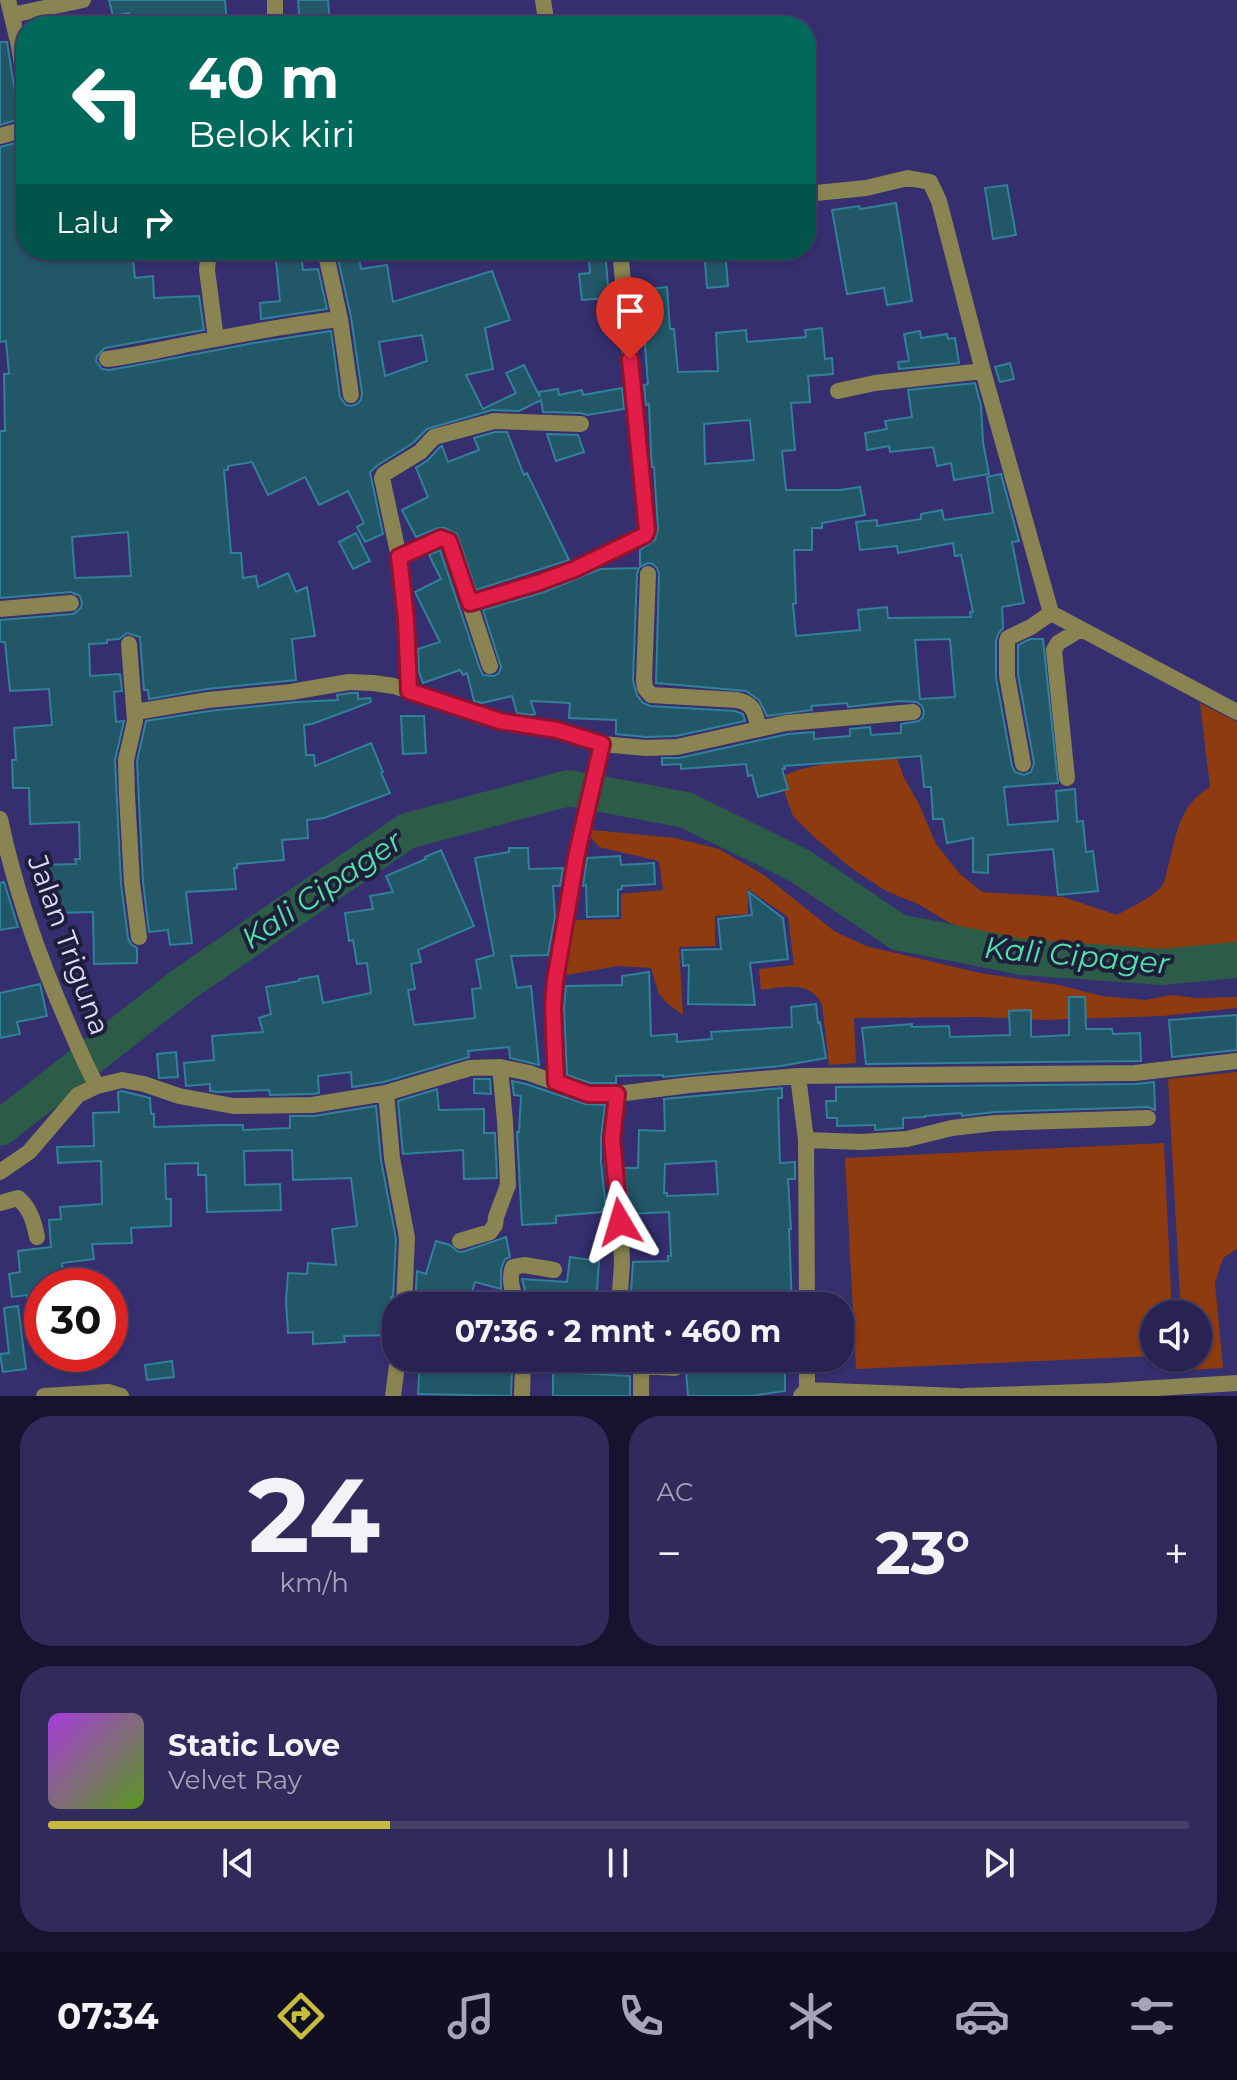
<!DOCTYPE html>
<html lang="id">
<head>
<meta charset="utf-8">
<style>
  body { margin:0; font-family:Montserrat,sans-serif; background:#302b5a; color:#f1f3f6; height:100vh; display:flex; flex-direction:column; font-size:30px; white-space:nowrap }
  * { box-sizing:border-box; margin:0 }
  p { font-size:26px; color:#a5a4b8 }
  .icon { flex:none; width:44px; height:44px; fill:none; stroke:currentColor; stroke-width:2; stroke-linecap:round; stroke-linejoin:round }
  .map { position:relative; height:1396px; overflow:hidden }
  .sheet { display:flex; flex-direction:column; gap:20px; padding:20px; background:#16132e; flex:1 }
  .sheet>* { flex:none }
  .banner { position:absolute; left:16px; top:16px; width:800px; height:244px; border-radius:32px; box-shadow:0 2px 6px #0004,0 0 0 2px #44406a; background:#00695c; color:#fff; overflow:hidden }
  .buttons { position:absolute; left:1140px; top:1300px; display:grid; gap:16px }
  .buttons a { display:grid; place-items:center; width:72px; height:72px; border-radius:50%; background:#282353; box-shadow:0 2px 6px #0004,0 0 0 2px #44406a; font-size:40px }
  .speed { position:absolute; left:24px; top:1268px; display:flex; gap:16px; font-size:40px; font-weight:700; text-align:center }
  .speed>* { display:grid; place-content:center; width:104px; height:104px; border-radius:50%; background:#282353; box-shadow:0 2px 6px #0004,0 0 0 2px #44406a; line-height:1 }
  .speed .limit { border:12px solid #d22; background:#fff; color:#111 }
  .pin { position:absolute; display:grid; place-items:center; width:68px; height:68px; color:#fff; margin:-82px -34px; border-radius:50% 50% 50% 0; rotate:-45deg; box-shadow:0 0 8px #0007 }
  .pin .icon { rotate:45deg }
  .me { position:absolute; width:88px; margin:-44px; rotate:353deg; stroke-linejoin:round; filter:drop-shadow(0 0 6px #0008) }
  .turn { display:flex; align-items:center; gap:28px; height:168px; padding:0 40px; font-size:36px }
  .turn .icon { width:104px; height:104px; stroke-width:2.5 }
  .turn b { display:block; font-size:56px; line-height:68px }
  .then { display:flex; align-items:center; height:76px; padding:0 40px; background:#0003; gap:16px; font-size:30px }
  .big { font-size:60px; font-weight:700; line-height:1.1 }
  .sheet .widget { flex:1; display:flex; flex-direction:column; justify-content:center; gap:12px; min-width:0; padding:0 28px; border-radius:32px; background:#302b5a }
  .sheet .dial { align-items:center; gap:0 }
  .dial b { font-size:104px; line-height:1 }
  .song { display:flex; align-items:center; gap:24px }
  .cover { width:96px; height:96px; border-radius:12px; background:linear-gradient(135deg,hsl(280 70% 55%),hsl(90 70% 35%)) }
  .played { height:8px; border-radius:4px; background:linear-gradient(90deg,#c7bb3b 30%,#44406a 30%) }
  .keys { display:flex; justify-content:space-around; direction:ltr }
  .heat { display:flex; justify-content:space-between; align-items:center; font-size:44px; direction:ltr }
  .sheet .tiles { flex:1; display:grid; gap:20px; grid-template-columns:1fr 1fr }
  .widget:last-child { grid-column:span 2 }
  .trip { position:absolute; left:382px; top:1292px; width:472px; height:80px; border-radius:32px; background:#282353; box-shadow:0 2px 6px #0004,0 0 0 2px #44406a; font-weight:700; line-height:80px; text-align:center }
  .dock { display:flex; height:128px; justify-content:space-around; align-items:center; background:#100e21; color:#a5a4b8 }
  .dock .icon { width:56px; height:56px }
  .dock .selected { color:#c7bb3b }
  .dock b { font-size:36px; color:#f1f3f6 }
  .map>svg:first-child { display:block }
  .green { fill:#8e3b0f }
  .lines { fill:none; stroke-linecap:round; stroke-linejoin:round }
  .river { stroke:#2c5b47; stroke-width:36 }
  .building { fill:#225768; stroke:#32809a; stroke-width:2; fill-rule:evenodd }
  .minor { stroke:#898451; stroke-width:16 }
  .route-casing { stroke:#92132f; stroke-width:20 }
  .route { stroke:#e11d48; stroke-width:14 }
  .labels { text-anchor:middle; stroke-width:8; stroke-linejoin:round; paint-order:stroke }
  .street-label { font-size:28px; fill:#dcddfc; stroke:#1f1e3a }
  .water-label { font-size:30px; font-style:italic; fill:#50e2aa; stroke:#1f1e3a }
</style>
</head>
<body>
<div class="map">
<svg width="1237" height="1396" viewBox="0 0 1237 1396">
  <rect width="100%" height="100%" fill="#352f6f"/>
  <path class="green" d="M1200,703L1237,722V950L1228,953L1174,955L1111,952L975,933L950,923L918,904L886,891L851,868L813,836L793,816L779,777L798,770L841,760L897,758L904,778L919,804L936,844L960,874L982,892L1063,897L1117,915C1131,907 1150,899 1161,887C1165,883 1166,875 1167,870C1177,836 1177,807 1210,787Z
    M593,830L675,838L719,849L764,875L834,931L866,946L980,973L1059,985L1102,996L1145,1000L1171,995L1197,998L1237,997V1008L1162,1016L1042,1020L980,1017L854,1018L856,1063L829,1065L822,1005C811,980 783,987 761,990L759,969L794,965L788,917L748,889V914L715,916V946L679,947L683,1015L668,1004L659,994L651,968L618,966L561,976L574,920L621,919V894L663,890L659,861L599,847L588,834Z
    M1237,1072V1249L1223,1258L1215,1283L1223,1368L1185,1370L1184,1358H1198V1314H1181L1168,1079Z
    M1164,1143L1172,1314H1154V1356L856,1369L845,1158Z"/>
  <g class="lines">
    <path class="river" d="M0,1128L184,984L407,831L569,788L686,810L800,866L898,932L1022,957L1162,967L1237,960"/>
  </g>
  <path class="building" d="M109,0H225L227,26H131L129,13L113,16Z
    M298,0H328L330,26H300Z
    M0,42H7L15,92L18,97L23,100V118L0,125Z
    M23,141L22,145H26V250H132L135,278L153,276L154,298L199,296L204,330L105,348L97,356L96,361L102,369L109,370L132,366L254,343L331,331L340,397L346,405L352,406L357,404L361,400L362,393L351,317L336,250H358L361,269L387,265L393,302L492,271L510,320L485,328L493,369L466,375L483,409L516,393L506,373L524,365L540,397L539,392L558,389L559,395L582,390L583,395L622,388L624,409L587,415L581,413L543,412L541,400L519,411L492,410L427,429L413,443L378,465L370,472L383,534L365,542L357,527L364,523L348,491L319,505L305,477L268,495L252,462L228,466V470H224L231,553H241L243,578L256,576L258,587L288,573L296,592L307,587L315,636L292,639L296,680L207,689L149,699L148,690H144L140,637L127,633L119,639L107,640V643L89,644L90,676L120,674L122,691L114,692L116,722L124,721L115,760L121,884L128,938L131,944L137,948V963L94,964L93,912L57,913L56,885L36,886V865L76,864L75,859H80L79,822L30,824L29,788H13L12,760H16L14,728L52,725L49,689L10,691L5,642H0V620L73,614L81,608L82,603L80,596L71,592L0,598V431H5L4,374H9L6,341L0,342V147ZM422,335L427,361L385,376L379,342ZM128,532L131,576L75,578L72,537Z
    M1007,185L1016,235L993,239L985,188Z
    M896,203L912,301L887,305L884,288L847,294L832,210L859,206L860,209Z
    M275,250H301L303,270L318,269L327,309L261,319L260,303L280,301Z
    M588,250H605L609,298L582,300L579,274L590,273Z
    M704,250H725L728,286L707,288Z
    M667,287L670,329H674L678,372L718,371L716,333L746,330L747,342L806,337L805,330L822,328L825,359L832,358L833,374L808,376L810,402L791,403L795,450L782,451L786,490H840L860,487L865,515L822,523V528H812V550H794L796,603L793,604L796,636L860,630L858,610L887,607L888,618L971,617L970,612H973L961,555L955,556L953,543L898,553L897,546L860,550L856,522L877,520V526L921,519V514L942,510L944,520L993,513L987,477L1001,474L1019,541L1012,542L1024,603L1002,607L1003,628L998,634L996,641V678L1012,766L1015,772L1024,775L1031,772L1034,763L1018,675V645L1030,639H1043L1058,783L1004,787L1008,825L1058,821L1056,791L1075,789L1077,822L1083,821L1086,852L1093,851L1098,891L1058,895L1053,849L988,855V873L973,872V838L947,843L943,819H933L931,787H924L921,756L784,766L785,769H782L788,789L758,797L752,775L748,776L746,764L681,769V764L662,765V758H679L788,734L814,732V739L850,736V729L870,727L871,735L901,733V724L919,721L923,717L924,712L922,706L917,702L899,701L848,707L847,703L811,706L812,710L767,716L759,700L746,691L656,683L659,574L657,568L653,564L648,563L640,567V550L655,540L658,529L654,467H652L651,453L649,404L646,405L644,385L648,384L643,320H640L637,290ZM750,420L754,460L705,464L704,424ZM950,639L955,697L920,699L915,640Z
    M920,331L921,338L947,334L948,339L955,338L959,363L899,369L898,362L909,361L904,334Z
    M1010,363L1014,379L1000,382L995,367Z
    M975,383L981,406L983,442L989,474L954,480L951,463L937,466L933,447L890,452L889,446L867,450L865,433L887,429L885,421L912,417L908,390Z
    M495,432H507L524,475L527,473L569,560L476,590L457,534L445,528H438L416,537L402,510L428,497L416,468L428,460L440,447L442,446L448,462L479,450L474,438Z
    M547,434L578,435L584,452L556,461Z
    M356,533L370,561L353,569L339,542Z
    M440,550L480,669L483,675L494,676L499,673L501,667L483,610L544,592L600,569L639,568L637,574L633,680L637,695L643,703L650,706L735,711L743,714L745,721L676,736L646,737L616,734V720L569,718L570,703L531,701L535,714L531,715L517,713L512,696L482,703L474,701L467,673L463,675L460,670L423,683L419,672L418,649L440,642L415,592L441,579L429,555Z
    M350,693H358V699L370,698L371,702L312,724L304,725L306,755H314L315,766L371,743L383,772L381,773L390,793L324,818L307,820L308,838L282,840L284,860L237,864V868H234L236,889L186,892L192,943L170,945L168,930L149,932L143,882L137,761L146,721L209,711L297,702L338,700L337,695Z
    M401,716H424L426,753L403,754Z
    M509,848H528L529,869L563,868L560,886H553L555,917L548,955L511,956L517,988L531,986L539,1065L510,1058L509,1047L468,1051L469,1057L384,1082L352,1087L351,1072L318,1076L319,1093L311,1094L270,1095L269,1090L219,1092L210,1091V1084L186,1086L184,1063L214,1060L212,1036L263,1032L259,1018L271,1014L266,987L299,981V979L318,976L323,1003L371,993L367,963L357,964L353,940L349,941L345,913L373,909L370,896L393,892L386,876L426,859L425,857L441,850L474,926L418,950L421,962L411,964L415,989L408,990L414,1025L475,1018L472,989L481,988L476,960L494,955L475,858L509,852Z
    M620,856L621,865L654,863L655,884L622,886V889L618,890V916L587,917L586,885L583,886L587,858Z
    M4,882L18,927L0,930V883Z
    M749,892L783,918L788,959L750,963L755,1005L688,1004L689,965L683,966L682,950L721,949L718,919L752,915Z
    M649,972L651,1036L677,1034V1042L712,1039L711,1032L792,1027L791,1007L816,1004L818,1023L820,1022L826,1058L781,1066L663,1077V1075L616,1076V1083H590L567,1075L564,1007L566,986L622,985V976Z
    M40,984L47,1016L17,1022L20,1034L0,1038V993Z
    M1069,997H1085L1086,1029H1112L1113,1034L1140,1033L1141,1061L866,1064L862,1028L912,1024V1027L949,1026L950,1037L1010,1035L1009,1011L1031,1010V1037L1069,1035Z
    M1237,1015V1050L1172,1057L1169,1020Z
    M176,1052L178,1077L159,1078L157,1054Z
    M474,1079H490L491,1094L474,1093Z
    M512,1081L526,1084L585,1104L605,1105L601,1138V1162L606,1209L603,1208L602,1212L556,1216V1223L522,1225L517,1132H519L521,1096L514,1095Z
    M1154,1082L1155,1110L1148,1107L995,1112L962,1116L961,1113L925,1116V1117L903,1118V1128L875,1130V1125L837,1126V1118H827L826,1101H836V1087L1135,1084Z
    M782,1088V1098H778L780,1163L795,1162V1179H788L791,1229H789L792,1305L630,1306L633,1262L668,1261V1256H671L669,1212L629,1214L624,1168H638L639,1130L665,1131L664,1099ZM716,1161L718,1194L667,1196V1193H664L665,1164Z
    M437,1089L439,1110L484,1109V1133H495L497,1178L464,1179L463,1150L403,1154L398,1101Z
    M122,1091L150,1098L151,1114H154V1127L216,1125H243V1130L290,1128V1116H314L376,1106L381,1160L396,1239L393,1297H391L393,1335L344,1336L345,1342L313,1344V1332L288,1333L286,1301L288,1273L307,1274L308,1263L336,1265L332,1229L357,1226L351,1178L293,1180L292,1150L244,1151L245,1185L280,1184L281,1210L207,1212L206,1175H198V1163L165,1164L166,1199H171V1226L131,1228L132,1243L92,1244L94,1259L62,1263L65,1286H42V1335H32L27,1295L12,1297L9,1274L20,1272L18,1251L51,1247L49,1220L61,1219L60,1207L102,1204L101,1161L58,1163L57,1147L94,1146L93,1113L119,1112L118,1092Z
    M506,1237L510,1257L505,1259L501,1269V1289L475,1282L468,1306H421L415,1304L417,1271L426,1274L436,1241L450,1245L457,1251L462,1252Z
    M570,1257L599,1261L596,1306H566L567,1304L528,1301L522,1279L567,1282Z
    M18,1306L26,1369L3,1372L0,1354L9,1353L4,1308Z
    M420,1358L493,1359L499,1368L512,1369L511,1396L418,1394Z
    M685,1358H785V1391L750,1396H688Z
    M172,1361L174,1377L147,1380L145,1365Z
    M553,1372L630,1376V1396H553Z"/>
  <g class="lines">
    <path class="minor" d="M8,0L19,46L26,90
      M543,0L547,26
      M12,15L83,0
      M275,26V0
      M0,136L26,129
      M806,194L866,188L908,178L930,182L939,201L983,371L1051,613L1237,712
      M209,250L207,270L216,339
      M325,250L340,319L351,395
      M107,359C138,355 168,348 199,342C246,333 293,324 340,319
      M838,391L875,383L983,371
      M399,557L441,538L449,541L490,666
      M648,574L644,680L645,688L651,695L737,700C755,704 754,712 759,728
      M470,603L540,582L575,569L638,539L645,535L647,530L620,250
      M0,609L71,603
      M129,644L135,721L126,760L127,795L132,883L139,937
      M409,691L406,619L399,557L382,478L384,474L420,452L434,437L494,421L581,424
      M135,712L208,700L291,692L349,682L373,683L394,686L500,721L557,730L602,744L646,748L677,747L786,723L913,712
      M1023,764L1007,676V641L1008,638L1031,627L1051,613
      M1067,778L1054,650L1058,643L1081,629
      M0,819C15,890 39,958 68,1024C77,1045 86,1066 97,1086
      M798,1076L806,1140L807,1306
      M556,1082L553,1007L555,981L577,853L602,744
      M386,1093L392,1158L407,1238L404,1306
      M617,1094L612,1139V1162L621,1238L622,1264L619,1306
      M806,1140L861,1142L907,1139L952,1128L995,1123L1148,1118
      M0,1172L29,1152L78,1095L97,1086L122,1080L144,1084L179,1096L233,1106L312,1105L386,1093L470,1068L500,1067L529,1073L588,1094H617L690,1085L798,1076L1135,1073L1237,1061
      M0,1203L18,1198C30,1208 34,1222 37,1237
      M460,1241L490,1232L495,1225L496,1217L508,1185L505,1121L500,1067
      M518,1306C513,1293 508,1280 513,1267L524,1265L554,1270
      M504,1358L675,1368
      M641,1367V1396
      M807,1390L958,1396
      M44,1396L108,1392L121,1396
      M393,1396L398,1358
      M522,1396L523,1360
      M801,1396L807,1390V1358
      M964,1396L1109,1391L1237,1383"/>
  </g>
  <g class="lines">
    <defs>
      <path id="route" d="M620,1222L612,1139L617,1094H588L556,1082L553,1007L555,981L577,853L602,744L557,730L500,721L409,691L406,619L399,557L441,538L449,541L470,603L540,582L575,569L645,535L647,530L630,359"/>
    </defs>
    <use href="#route" class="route-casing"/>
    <use href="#route" class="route"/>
  </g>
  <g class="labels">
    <g class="street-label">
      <text transform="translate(69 945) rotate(70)" y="10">Jalan Triguna</text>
    </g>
    <g class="water-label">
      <text transform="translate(322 890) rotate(-34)" y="10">Kali Cipager</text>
      <text transform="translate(1077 956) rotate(5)" y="10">Kali Cipager</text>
    </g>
  </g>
</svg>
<div class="buttons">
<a><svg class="icon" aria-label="sound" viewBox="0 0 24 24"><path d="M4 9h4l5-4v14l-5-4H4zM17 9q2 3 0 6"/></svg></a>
</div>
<div class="speed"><div class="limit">30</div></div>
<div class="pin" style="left:630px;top:359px;background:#d93025"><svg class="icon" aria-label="arrive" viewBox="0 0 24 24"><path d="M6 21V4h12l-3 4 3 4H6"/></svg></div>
<svg class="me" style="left:620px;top:1222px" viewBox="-20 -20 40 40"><path d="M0-17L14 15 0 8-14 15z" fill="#e11d48" stroke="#fff" stroke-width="4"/></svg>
<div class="trip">07:36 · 2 mnt · 460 m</div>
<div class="banner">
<div class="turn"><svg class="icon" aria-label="left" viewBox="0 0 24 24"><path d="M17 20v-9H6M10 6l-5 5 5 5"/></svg><div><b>40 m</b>Belok kiri</div></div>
<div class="then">Lalu<svg class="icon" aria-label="right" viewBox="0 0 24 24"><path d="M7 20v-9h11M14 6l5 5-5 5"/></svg></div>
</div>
</div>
<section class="sheet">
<div class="tiles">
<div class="widget dial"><b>24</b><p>km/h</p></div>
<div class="widget"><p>AC</p>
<div class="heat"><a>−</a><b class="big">23°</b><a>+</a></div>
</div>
<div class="widget">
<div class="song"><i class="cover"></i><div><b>Static Love</b><p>Velvet Ray</p></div></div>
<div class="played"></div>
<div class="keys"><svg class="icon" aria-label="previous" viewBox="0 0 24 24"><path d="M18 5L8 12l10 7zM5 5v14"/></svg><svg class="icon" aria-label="pause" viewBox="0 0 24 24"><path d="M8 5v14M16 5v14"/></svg><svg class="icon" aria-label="next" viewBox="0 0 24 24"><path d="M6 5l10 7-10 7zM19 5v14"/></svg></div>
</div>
</div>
</section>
<nav class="dock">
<b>07:34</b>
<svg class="icon selected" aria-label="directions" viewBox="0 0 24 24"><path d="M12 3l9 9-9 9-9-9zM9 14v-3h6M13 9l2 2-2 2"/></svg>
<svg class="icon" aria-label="music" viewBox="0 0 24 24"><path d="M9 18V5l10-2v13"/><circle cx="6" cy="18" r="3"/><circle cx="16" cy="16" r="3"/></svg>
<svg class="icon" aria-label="phone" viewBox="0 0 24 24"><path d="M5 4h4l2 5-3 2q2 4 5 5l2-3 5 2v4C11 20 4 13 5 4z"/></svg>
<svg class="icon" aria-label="climate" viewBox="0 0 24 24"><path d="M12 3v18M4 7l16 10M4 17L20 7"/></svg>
<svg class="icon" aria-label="car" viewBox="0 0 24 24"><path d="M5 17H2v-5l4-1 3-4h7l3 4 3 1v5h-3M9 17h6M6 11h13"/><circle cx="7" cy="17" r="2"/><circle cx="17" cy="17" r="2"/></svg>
<svg class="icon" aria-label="filters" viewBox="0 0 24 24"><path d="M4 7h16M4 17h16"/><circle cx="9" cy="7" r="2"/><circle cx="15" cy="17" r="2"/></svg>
</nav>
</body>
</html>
